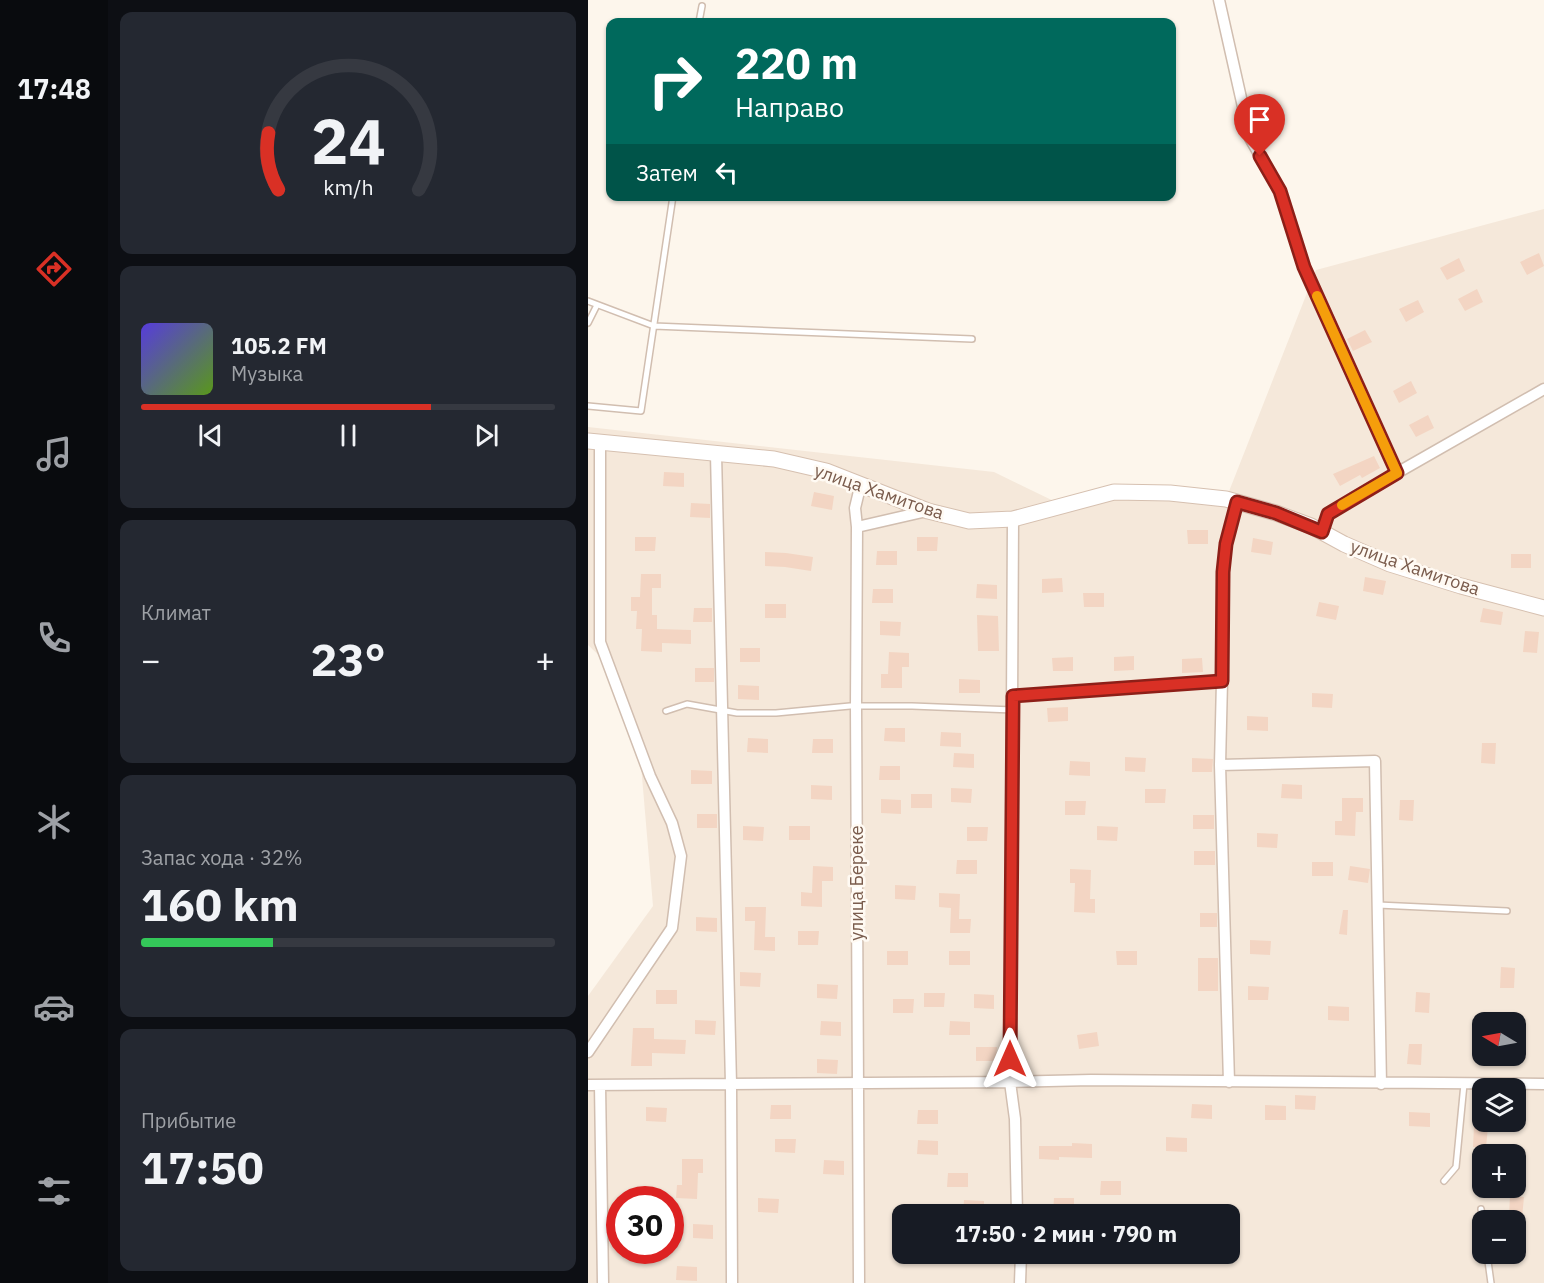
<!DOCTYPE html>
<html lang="ru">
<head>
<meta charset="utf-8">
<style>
  body { margin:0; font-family:"IBM Plex Sans",sans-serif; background:#242831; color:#f1f3f6; height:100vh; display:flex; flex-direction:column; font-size:22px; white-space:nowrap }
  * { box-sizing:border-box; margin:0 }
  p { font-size:20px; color:#9ea1a6 }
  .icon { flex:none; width:33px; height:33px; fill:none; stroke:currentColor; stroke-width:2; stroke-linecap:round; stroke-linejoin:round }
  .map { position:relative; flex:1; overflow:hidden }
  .drawer { display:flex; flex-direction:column; gap:12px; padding:12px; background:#0d0f14; width:480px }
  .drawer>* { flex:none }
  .guide { position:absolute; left:18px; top:18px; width:570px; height:183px; border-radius:12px; box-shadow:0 2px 4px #0004; background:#00695c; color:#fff; overflow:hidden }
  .needle { width:39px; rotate:280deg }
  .tools { position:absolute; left:884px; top:1012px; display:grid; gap:12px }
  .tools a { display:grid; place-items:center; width:54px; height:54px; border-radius:12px; background:#171b24; box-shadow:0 2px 4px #0004; font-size:30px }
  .speed { position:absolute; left:18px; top:1186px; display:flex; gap:12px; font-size:30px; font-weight:700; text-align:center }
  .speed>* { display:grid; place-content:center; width:78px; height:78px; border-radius:50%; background:#171b24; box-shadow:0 2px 4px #0004; line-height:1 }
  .speed .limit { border:9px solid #d22; background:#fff; color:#111 }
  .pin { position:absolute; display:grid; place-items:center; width:51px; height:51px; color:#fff; margin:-62px -26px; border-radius:50% 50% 50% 0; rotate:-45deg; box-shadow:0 0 6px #0007 }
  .pin .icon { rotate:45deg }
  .me { position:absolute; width:66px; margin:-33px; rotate:0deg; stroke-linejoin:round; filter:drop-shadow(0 0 4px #0008) }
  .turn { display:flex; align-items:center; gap:21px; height:126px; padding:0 30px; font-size:27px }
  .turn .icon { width:78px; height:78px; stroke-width:2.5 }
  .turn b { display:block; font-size:42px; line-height:51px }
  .then { display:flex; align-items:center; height:57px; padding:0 30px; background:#0003; gap:12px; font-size:22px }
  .big { font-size:45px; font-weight:800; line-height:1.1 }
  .drawer .card { flex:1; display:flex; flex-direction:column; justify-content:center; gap:9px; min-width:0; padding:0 21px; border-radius:12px; background:#242831 }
  .drawer .dial { align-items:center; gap:0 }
  .dial svg { height:156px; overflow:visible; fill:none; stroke:#363941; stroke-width:7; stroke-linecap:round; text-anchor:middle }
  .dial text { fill:#f1f3f6; stroke:none }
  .song { display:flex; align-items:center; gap:18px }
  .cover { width:72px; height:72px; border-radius:9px; background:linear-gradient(135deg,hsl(250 70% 55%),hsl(90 70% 35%)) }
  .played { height:6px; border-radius:3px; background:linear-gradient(90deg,#d93025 70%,#363941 70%) }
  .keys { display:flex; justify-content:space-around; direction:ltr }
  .heat { display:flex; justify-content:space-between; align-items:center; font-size:33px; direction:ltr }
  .charge { height:9px; border-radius:4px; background:linear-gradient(90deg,#34c759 32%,#363941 0) }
  .trip { position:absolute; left:304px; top:1204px; width:348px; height:60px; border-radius:12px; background:#171b24; box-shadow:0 2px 4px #0004; font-weight:800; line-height:60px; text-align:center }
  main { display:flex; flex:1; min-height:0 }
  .menu { display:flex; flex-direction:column; width:108px; justify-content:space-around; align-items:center; background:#090b0e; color:#9ea1a6 }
  .menu .icon { width:42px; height:42px }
  .menu .selected { color:#d93025 }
  .menu b { font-size:27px; color:#f1f3f6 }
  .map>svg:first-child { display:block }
  .residential { fill:#f5e8da; fill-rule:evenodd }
  .building { fill:#f3d5c3 }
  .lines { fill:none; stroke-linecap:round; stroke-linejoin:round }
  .lane-casing { stroke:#d1beb0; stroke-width:8 }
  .street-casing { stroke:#d1beb0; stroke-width:13 }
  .secondary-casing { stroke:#d6c0b0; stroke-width:17 }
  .lane { stroke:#fff; stroke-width:5 }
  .street { stroke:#fff; stroke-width:10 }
  .secondary { stroke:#fff; stroke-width:15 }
  .route-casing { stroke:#8d1f18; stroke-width:15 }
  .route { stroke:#d93025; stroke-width:10 }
  .slow { stroke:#f59e0b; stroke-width:10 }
  .labels { text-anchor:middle; stroke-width:5; stroke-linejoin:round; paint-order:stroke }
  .street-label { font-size:18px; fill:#7a5c4d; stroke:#fffaf3 }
</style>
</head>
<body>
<main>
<nav class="menu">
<b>17:48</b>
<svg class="icon selected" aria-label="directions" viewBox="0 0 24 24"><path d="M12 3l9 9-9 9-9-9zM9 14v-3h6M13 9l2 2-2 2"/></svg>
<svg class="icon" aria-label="music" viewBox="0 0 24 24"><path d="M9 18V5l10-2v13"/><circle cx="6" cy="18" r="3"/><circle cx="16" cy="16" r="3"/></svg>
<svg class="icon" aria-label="phone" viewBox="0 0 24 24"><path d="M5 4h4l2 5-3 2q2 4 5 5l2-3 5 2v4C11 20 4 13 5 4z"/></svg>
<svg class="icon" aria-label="climate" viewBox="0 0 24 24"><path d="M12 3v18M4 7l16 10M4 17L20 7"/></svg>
<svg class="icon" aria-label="car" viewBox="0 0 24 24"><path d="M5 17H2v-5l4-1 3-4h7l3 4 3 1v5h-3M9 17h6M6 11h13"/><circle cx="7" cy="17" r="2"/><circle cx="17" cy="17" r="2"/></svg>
<svg class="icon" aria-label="filters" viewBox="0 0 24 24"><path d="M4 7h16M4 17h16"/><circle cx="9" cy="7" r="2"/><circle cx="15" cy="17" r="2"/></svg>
</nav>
<section class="drawer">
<div class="card dial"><svg viewBox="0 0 100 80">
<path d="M14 69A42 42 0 1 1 86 69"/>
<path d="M14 69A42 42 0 0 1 9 40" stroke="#d93025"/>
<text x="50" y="56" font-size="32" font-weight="700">24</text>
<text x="50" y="72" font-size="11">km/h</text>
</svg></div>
<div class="card">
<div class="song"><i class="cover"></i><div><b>105.2 FM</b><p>Музыка</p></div></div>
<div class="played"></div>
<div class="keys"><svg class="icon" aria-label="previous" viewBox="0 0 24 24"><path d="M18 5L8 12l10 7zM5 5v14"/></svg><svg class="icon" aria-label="pause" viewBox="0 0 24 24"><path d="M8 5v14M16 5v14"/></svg><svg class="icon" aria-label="next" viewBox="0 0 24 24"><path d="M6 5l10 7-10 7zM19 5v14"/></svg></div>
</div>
<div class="card"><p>Климат</p>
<div class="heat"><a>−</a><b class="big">23°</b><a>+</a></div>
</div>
<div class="card"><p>Запас хода · 32%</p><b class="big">160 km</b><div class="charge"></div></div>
<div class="card"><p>Прибытие</p><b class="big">17:50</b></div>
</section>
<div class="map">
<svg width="956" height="1283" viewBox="0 0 956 1283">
  <rect width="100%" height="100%" fill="#fdf6ec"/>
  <path class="residential" d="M956,209V1283H0V996L65,906L53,765L20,664L0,645V427L406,472L476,506L499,495L638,499L728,270ZM894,1023H927V1056H894ZM894,1089H927V1122H894ZM894,1155H927V1188H894ZM32,1200H82V1251H32ZM315,1215H642V1254H315ZM894,1221H927V1254H894Z"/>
  <path class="building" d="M951,253L956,266L939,275L932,262Z
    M871,258L877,271L859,280L852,268Z
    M889,289L895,302L877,311L870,299Z
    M830,300L836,312L818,322L811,309Z
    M777,330L784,342L765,351L759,339Z
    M823,381L829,393L811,403L805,391Z
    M840,415L846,428L828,437L821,425Z
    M786,456L792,468L774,478L772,475L752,486L745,474Z
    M76,472L96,473V487L75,486Z
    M226,492L246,496L244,510L223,506Z
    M103,503L122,504V518L102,517Z
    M599,530H620V544H600Z
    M47,537H68L67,551H47Z
    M329,537H350L349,551H329Z
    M665,538L685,542L683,555L663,552Z
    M289,551H309V565H288Z
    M177,552L198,553L225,557L223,571L197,567L177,566Z
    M923,554H943V568H923Z
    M53,574H73V588H64V615H69V629L103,630V644L74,643V652L53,651L54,629H48L49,611H43V597H52Z
    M777,577L798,581L795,595L775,591Z
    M474,578L475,592L454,593V579Z
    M389,584L409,585V599L388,598Z
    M285,589H305V603H284Z
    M495,593H516V607H496Z
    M731,602L751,606L748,620L728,616Z
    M177,604H198V618H177Z
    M106,608H124V622H105Z
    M895,608L915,612L913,625L892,622Z
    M389,615L410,616L411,651H390Z
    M292,621L313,622L312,636L292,635Z
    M937,631L951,632L949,653L935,652Z
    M152,648H172V662H152Z
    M301,652L321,653V667H314V688H293V674H300Z
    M546,656V670L526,671V657Z
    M485,657V671H465L464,658Z
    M614,658L615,672L594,673V659Z
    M107,668H126V682H107Z
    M371,679L392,680V693H371Z
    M150,685L171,686V700L150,699Z
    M724,693L745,694L744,708L724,707Z
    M480,707V721L460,722L459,708Z
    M659,716L680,717V731L659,730Z
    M297,728H317V742L296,741Z
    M353,732L373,733V747L352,746Z
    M160,738L180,739V753L159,752Z
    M225,739H245V753H224Z
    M894,743H908L907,764L893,763Z
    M366,753L386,754V768L365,767Z
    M537,757L558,758L557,772L537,771Z
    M604,758L625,759L624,772H604Z
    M482,761L502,762V776L481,775Z
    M292,766H312V780H291Z
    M103,770L124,771V784H103Z
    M694,784L714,785V799L693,798Z
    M223,785L244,786V800L223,799Z
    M363,788L384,789L383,803L363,802Z
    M557,789H578L577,803H557Z
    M323,794H344V808H323Z
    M754,798H775V812H768L767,836L747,835V821H754Z
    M293,799L313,800V814L293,813Z
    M812,800H826L825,821L811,820Z
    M477,801H498L497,815H477Z
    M109,814H129V828H109Z
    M605,815H626V829H605Z
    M155,826L176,827L175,841L155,840Z
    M201,826H222V840H201Z
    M509,826L530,827L529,841L509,840Z
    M379,827H400L399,841H379Z
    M669,833L690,834L689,848L669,847Z
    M606,851H627V865H606Z
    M369,860H389V874H368Z
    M724,862H745V876H724Z
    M225,866L245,867V881H234V907L213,906V892L224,893Z
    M762,866L782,869L780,883L760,880Z
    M482,869L503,870L502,899H507V913L486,912L487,883H482Z
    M307,885L328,886L327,900L307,899Z
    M351,893L372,894L371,919H383L382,933H362L363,908L351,907Z
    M157,907H178L177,937H187V951L166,950L167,921H157Z
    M755,910H760L759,935L751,934Z
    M612,913H629V927H612Z
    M108,917L129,918V932L108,931Z
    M210,931H231L230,945H210Z
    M662,940L683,941L682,955L662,954Z
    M299,951H320V965H299Z
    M361,951H382V965H361Z
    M528,951H549V965H529Z
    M610,958H630V991H610Z
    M913,967L927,968L926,988H912Z
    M152,972L173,973L172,987L152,986Z
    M229,984L250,985L249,999L229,998Z
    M660,986L681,987L680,1000H660Z
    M68,990H89V1004H68Z
    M828,992L842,993L841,1013L827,1012Z
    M336,993H357L356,1007H336Z
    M386,994L406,995V1009L386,1008Z
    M305,999H326L325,1013H305Z
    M740,1006L761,1007V1021L740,1020Z
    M107,1020L128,1021L127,1035L107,1034Z
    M233,1021L253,1022V1036L232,1035Z
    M362,1021L382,1022V1035H361Z
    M45,1028H66V1039L98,1040L97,1054L64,1053V1066H43Z
    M509,1032L511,1046L491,1049L489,1035Z
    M821,1044H834L833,1065L819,1064Z
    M388,1047H409L408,1061H388Z
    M229,1059L250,1060L249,1074L229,1073Z
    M707,1095L728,1096L727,1110L707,1109Z
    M604,1104L624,1105V1119L603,1118Z
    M183,1105H203V1119H182Z
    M677,1105L698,1106V1120H677Z
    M58,1107L79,1108L78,1122L58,1121Z
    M330,1110H350V1124H329Z
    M821,1112L842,1113V1127L821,1126Z
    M886,1126L900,1127L898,1147H885Z
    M578,1137L599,1138V1152L578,1151Z
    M187,1139H208L207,1153L187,1152Z
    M330,1140L350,1141V1155L329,1154Z
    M484,1143L504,1144V1158L471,1157V1160L451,1159V1146H484Z
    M94,1159H115V1173H110L109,1199L88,1198L89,1185H94Z
    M236,1160L256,1161V1175L235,1174Z
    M360,1173H380V1187H359Z
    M513,1181H533V1195H512Z
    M922,1196L936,1197L934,1218L921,1217Z
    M170,1198L191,1199L190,1213L170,1212Z
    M466,1198H486V1212H465Z
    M376,1200L396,1201V1215L375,1214Z
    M105,1224L125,1225V1239L105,1238Z
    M927,1225L938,1226L936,1246H927Z
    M89,1266L109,1267V1281L88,1280Z"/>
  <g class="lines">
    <defs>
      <path id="lane" d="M111,22L114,6
        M0,301L66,326L384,339
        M0,323L9,305
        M0,406L53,411L85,196
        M78,711L99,704L149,713H188L262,706H324L425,710
        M790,905L919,911
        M856,1181L868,1167L876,1084
        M893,1209L895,1221
        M899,1254L903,1283"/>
      <path id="street" d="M631,0L662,138L692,191L716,267L809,473
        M128,454L143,1084L144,1283
        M425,519L422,1082L503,1080L956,1084
        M269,527L339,511
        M734,532L740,514L765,498L956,389
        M425,696L634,681L635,572L638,545L649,502
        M632,765L634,681
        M0,1052L84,928L93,856L84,823L62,776L12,642V443
        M641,1082L632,765L787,761L793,1084
        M0,1085L422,1082L427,1119L429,1215
        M12,1085L15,1283
        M271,1283L268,706L269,527L267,508L273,483
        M432,1283L433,1254"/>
      <path id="secondary" d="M0,441L186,459L238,471L340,511L381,521L425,519L526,492L582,493L638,499L688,513L723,526L756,544L802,564L873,586L956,608"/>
    </defs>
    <use href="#lane" class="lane-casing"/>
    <use href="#street" class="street-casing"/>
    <use href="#secondary" class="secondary-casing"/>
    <use href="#lane" class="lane"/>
    <use href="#street" class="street"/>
    <use href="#secondary" class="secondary"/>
  </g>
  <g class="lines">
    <defs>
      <path id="route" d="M422,1059L425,696L634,681L635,572L638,544L649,502L688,513L734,532L740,514L809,473L716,267L692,191L672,156"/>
    </defs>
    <use href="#route" class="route-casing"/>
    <use href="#route" class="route"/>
    <path class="slow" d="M729,296L809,473L754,505"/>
  </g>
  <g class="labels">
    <g class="street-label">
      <text transform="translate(291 492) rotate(19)" y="6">улица Хамитова</text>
      <text transform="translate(827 568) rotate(19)" y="6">улица Хамитова</text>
      <text transform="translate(269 883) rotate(-90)" y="6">улица Береке</text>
    </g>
  </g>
</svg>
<div class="tools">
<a><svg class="needle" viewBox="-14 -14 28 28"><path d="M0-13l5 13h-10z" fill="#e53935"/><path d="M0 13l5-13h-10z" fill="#9ea1a6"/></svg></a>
<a><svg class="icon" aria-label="layers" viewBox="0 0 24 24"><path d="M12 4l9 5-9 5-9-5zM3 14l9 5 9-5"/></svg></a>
<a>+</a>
<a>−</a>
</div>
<div class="speed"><div class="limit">30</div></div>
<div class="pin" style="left:672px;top:156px;background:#d93025"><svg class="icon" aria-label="arrive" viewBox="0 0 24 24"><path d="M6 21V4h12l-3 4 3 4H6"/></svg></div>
<svg class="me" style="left:422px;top:1059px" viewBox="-20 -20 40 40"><path d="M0-17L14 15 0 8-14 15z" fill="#d93025" stroke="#fff" stroke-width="4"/></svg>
<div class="trip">17:50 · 2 мин · 790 m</div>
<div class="guide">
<div class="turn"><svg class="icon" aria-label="right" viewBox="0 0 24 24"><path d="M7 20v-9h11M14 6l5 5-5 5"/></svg><div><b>220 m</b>Направо</div></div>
<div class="then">Затем<svg class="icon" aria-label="left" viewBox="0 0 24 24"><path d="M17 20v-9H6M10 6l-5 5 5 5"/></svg></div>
</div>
</div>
</main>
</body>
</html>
